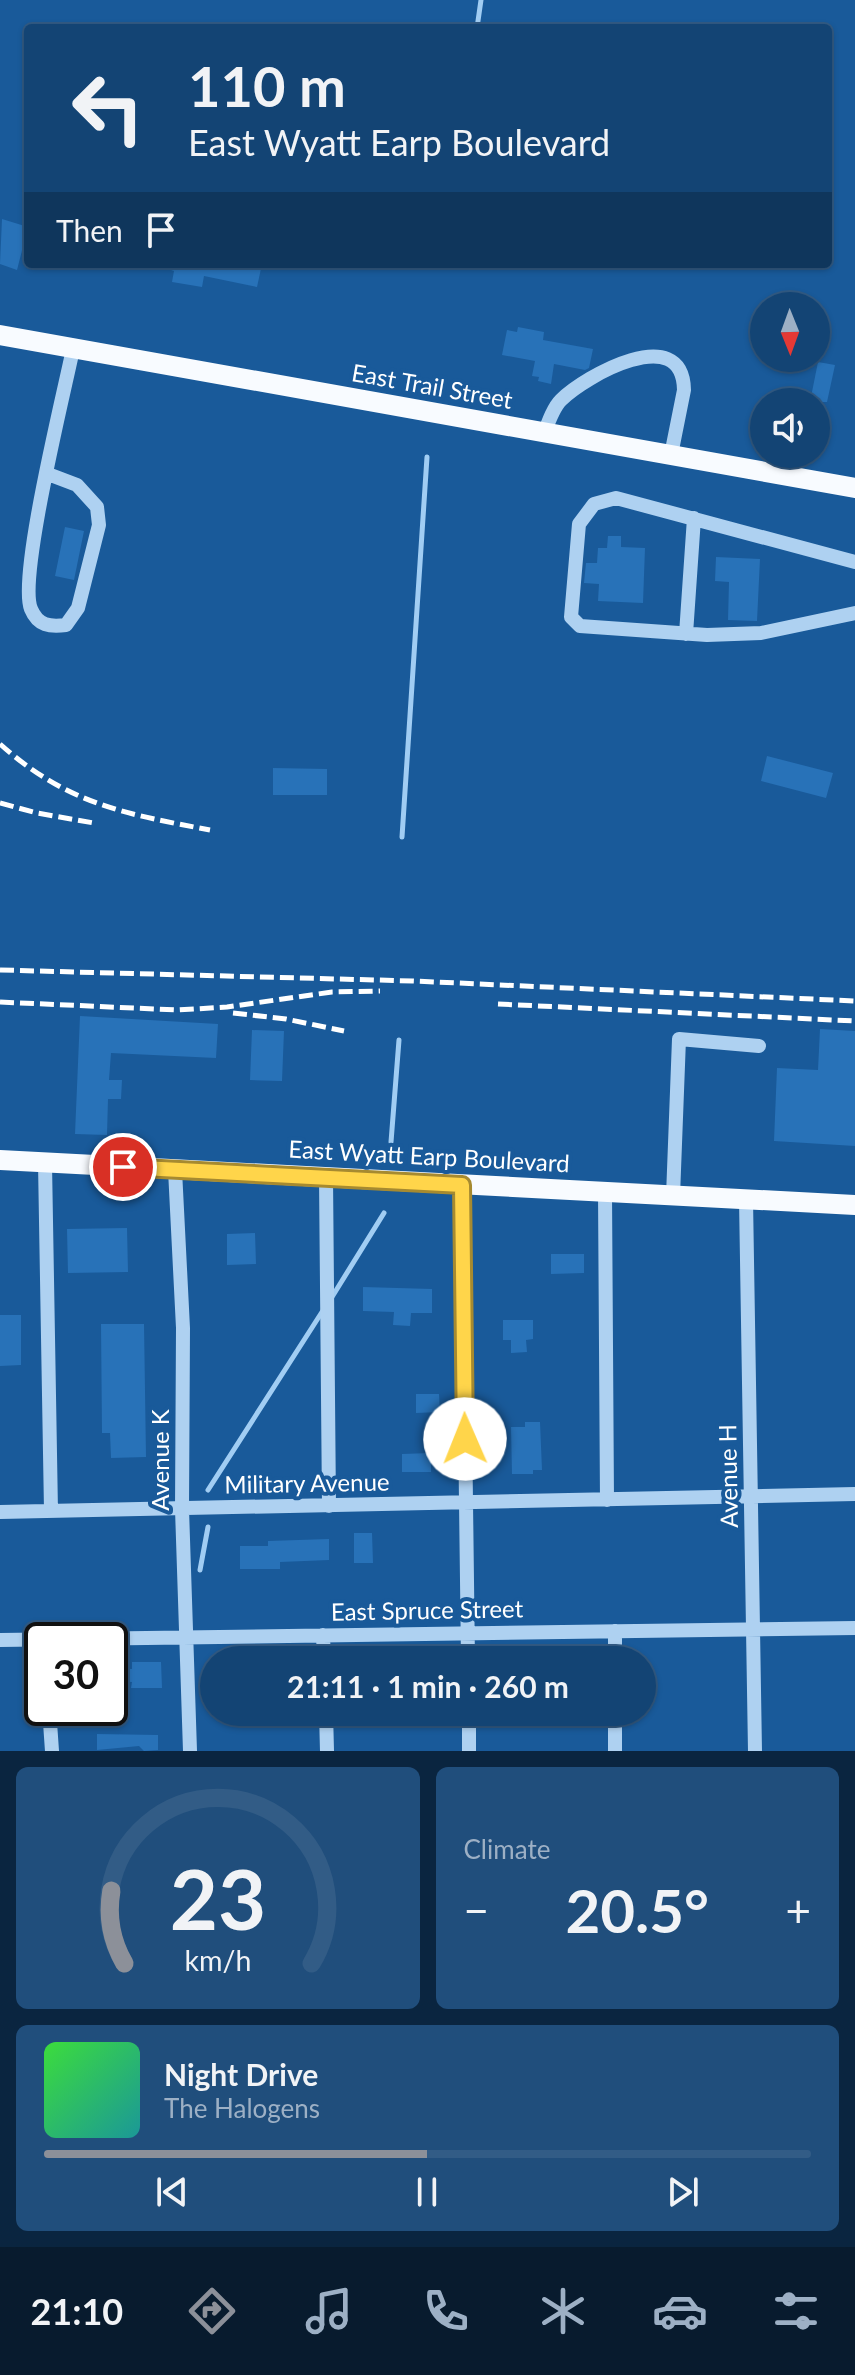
<!DOCTYPE html>
<html lang="en">
<head>
<meta charset="utf-8">
<style>
  body { margin:0; font-family:Lato,sans-serif; background:#204e7c; color:#f1f3f6; height:100vh; display:flex; flex-direction:column; font-size:30px; white-space:nowrap }
  * { box-sizing:border-box; margin:0 }
  p { font-size:26px; color:#9db0c5 }
  .icon { flex:none; width:44px; height:44px; fill:none; stroke:currentColor; stroke-width:2; stroke-linecap:round; stroke-linejoin:round }
  .map { position:relative; height:1751px; overflow:hidden }
  .side { display:flex; flex-direction:column; gap:16px; padding:16px; background:#0a2540; flex:1 }
  .side>* { flex:none }
  .hud { position:absolute; left:24px; top:24px; width:808px; height:244px; border-radius:8px; box-shadow:0 2px 6px #0004,0 0 0 2px #325c86; background:#134474; color:#f1f3f6; overflow:hidden }
  .needle { width:52px; rotate:179deg }
  .tools { position:absolute; left:750px; top:292px; display:grid; gap:16px }
  .tools a { display:grid; place-items:center; width:80px; height:80px; border-radius:50%; background:#134474; box-shadow:0 2px 6px #0004,0 0 0 2px #325c86; font-size:40px }
  .speed { position:absolute; left:24px; top:1622px; display:flex; gap:16px; font-size:40px; font-weight:700; text-align:center }
  .speed>* { display:grid; place-content:center; width:104px; height:104px; border-radius:50%; background:#134474; box-shadow:0 2px 6px #0004,0 0 0 2px #325c86; line-height:1 }
  .speed .limit { border:4px solid #111; border-radius:12px; background:#fff; color:#111 }
  .pin { position:absolute; display:grid; place-items:center; width:68px; height:68px; color:#fff; margin:-34px; border:4px solid #fff; border-radius:50%; box-shadow:0 2px 8px #0007 }
  .me { position:absolute; width:88px; margin:-44px; rotate:359deg; stroke-linejoin:round; filter:drop-shadow(0 0 6px #0008) }
  .turn { display:flex; align-items:center; gap:28px; height:168px; padding:0 32px; font-size:36px }
  .turn .icon { width:104px; height:104px; stroke-width:2.5 }
  .turn b { display:block; font-size:56px; line-height:68px }
  .then { display:flex; align-items:center; height:76px; padding:0 32px; background:#0003; gap:16px; font-size:30px }
  .big { font-size:60px; font-weight:700; line-height:1.1 }
  .side .widget { flex:1; display:flex; flex-direction:column; justify-content:center; gap:12px; min-width:0; padding:0 28px; border-radius:12px; background:#204e7c }
  .side .dial { align-items:center; gap:0 }
  .dial svg { height:208px; overflow:visible; fill:none; stroke:#325c86; stroke-width:7; stroke-linecap:round; text-anchor:middle }
  .dial text { fill:#f1f3f6; stroke:none }
  .song { display:flex; align-items:center; gap:24px }
  .cover { width:96px; height:96px; border-radius:12px; background:linear-gradient(135deg,hsl(120 70% 55%),hsl(180 70% 35%)) }
  .played { height:8px; border-radius:4px; background:linear-gradient(90deg,#8c9099 50%,#325c86 50%) }
  .keys { display:flex; justify-content:space-around; direction:ltr }
  .heat { display:flex; justify-content:space-between; align-items:center; font-size:44px; direction:ltr }
  .side .tiles { flex:1; display:grid; gap:16px; grid-template-columns:1fr 1fr }
  .widget:last-child { grid-column:span 2 }
  .trip { position:absolute; left:200px; top:1646px; width:456px; height:80px; border-radius:40px; background:#134474; box-shadow:0 2px 6px #0004,0 0 0 2px #325c86; font-weight:700; line-height:80px; text-align:center }
  .tabs { display:flex; height:128px; justify-content:space-around; align-items:center; background:#081b2e; color:#9db0c5 }
  .tabs .icon { width:56px; height:56px }
  .tabs .active { color:#8c9099 }
  .tabs b { font-size:36px; color:#f1f3f6 }
  .map>svg:first-child { display:block }
  .lines { fill:none; stroke-linecap:round; stroke-linejoin:round }
  .stream { stroke:#a1cdf3; stroke-width:5 }
  .building { fill:#2872b8 }
  .minor { stroke:#aed1f1; stroke-width:14 }
  .major { stroke:#f8fbff; stroke-width:20 }
  .rail { stroke:#fff; stroke-width:5; stroke-dasharray:14 6; stroke-linecap:butt }
  .route-casing { stroke:#a68a30; stroke-width:20 }
  .route { stroke:#ffd54a; stroke-width:14 }
  .labels { text-anchor:middle; stroke-width:8; stroke-linejoin:round; paint-order:stroke }
  .street-label { font-size:24px; fill:#fff; stroke:#195a9a }
</style>
</head>
<body>
<div class="map">
<svg width="855" height="1751" viewBox="0 0 855 1751">
  <rect width="100%" height="100%" fill="#195a9a"/>
  <g class="lines">
    <path class="stream" d="M477,28L481,0
      M402,837L427,457
      M391,1142L399,1040
      M332,1297L384,1213
      M208,1490L322,1312
      M200,1570L208,1527"/>
  </g>
  <path class="building" d="M2,219L28,227L17,270L0,264Z
    M171,264H262L257,287L204,276L202,287L172,282L174,271L171,270Z
    M518,327L544,332L543,340L593,349L589,368L585,370L554,364L551,384L538,381L539,377L532,376L535,361L502,355L507,330L517,332Z
    M818,362L835,365L827,402H810Z
    M65,527L84,531L74,580L55,576Z
    M608,536H621V547L645,548L643,603L598,601L599,584L584,583L586,563H597L598,548H607Z
    M716,557L760,559L757,621L728,620L729,582L715,581Z
    M767,756L833,773L826,798L761,781Z
    M273,768L327,769V795H273Z
    M80,1016L218,1024L216,1058L111,1053L109,1080H122L121,1099H108L107,1135L75,1134Z
    M820,1029L855,1031V1146L774,1141L777,1068L818,1070Z
    M252,1030L284,1031L282,1081L250,1080Z
    M127,1228L128,1272L68,1273L67,1229Z
    M255,1233L256,1264L227,1265V1234Z
    M551,1254H584V1273L551,1274Z
    M363,1287L432,1289V1313H411L410,1326L393,1325L394,1312L363,1311Z
    M0,1315H21V1365L0,1366Z
    M503,1320H533V1339L526,1340L527,1352L511,1353V1340H503Z
    M101,1324H144L146,1457L111,1458L110,1433H102Z
    M416,1394H439L440,1412L416,1413Z
    M525,1422H540L542,1470H533V1474H512L511,1427H525Z
    M431,1453V1472H402V1454Z
    M354,1533H372L373,1563H354Z
    M329,1539V1560L280,1562V1569H240V1546H268V1541Z
    M132,1662H161L162,1688H131L132,1682L110,1681V1668L132,1669Z
    M97,1734L158,1735V1750L144,1751L139,1746L97,1750Z"/>
  <g class="lines">
    <path class="minor" d="M544,434C548,423 553,408 561,400C585,376 683,321 684,390L671,455
      M48,474L77,485L97,507L99,525L78,608L66,625C50,627 38,626 31,609C18,578 64,393 73,349
      M855,562L616,498L594,504L579,524L571,617L580,626L707,635L761,633L855,613
      M686,634L694,518
      M45,1163L51,1511
      M175,1170L183,1328L182,1509L190,1751
      M326,1177L329,1506
      M462,1185L468,1660
      M605,1192L607,1500
      M673,1196L679,1039L759,1046
      M746,1199L755,1751
      M0,1512L855,1494
      M323,1635L324,1660
      M0,1640L855,1628
      M615,1660V1631
      M49,1708L52,1751
      M326,1712L327,1751
      M469,1712V1751
      M615,1751V1712"/>
    <path class="major" d="M0,335L855,488
      M0,1160L855,1205"/>
    <path class="rail" d="M0,744C67,804 125,814 210,830
      M0,803L37,813L94,823
      M0,970L413,981L855,1001
      M0,1002L177,1010L227,1007L332,992L380,991
      M498,1004L855,1021
      M233,1013L286,1019L344,1031"/>
  </g>
  <g class="lines">
    <defs>
      <path id="route" d="M123,1167L462,1185L465,1439"/>
    </defs>
    <use href="#route" class="route-casing"/>
    <use href="#route" class="route"/>
  </g>
  <g class="labels">
    <g class="street-label">
      <text transform="translate(432 387) rotate(10)" y="8">East Trail Street</text>
      <text transform="translate(429 1157) rotate(3)" y="8">East Wyatt Earp Boulevard</text>
      <text transform="translate(161 1460) rotate(-90)" y="8">Avenue K</text>
      <text transform="translate(729 1476) rotate(-91)" y="8">Avenue H</text>
      <text transform="translate(307 1484) rotate(-1)" y="8">Military Avenue</text>
      <text transform="translate(427 1611) rotate(-1)" y="8">East Spruce Street</text>
    </g>
  </g>
</svg>
<div class="tools">
<a><svg class="needle" viewBox="-14 -14 28 28"><path d="M0-13l5 13h-10z" fill="#e53935"/><path d="M0 13l5-13h-10z" fill="#9db0c5"/></svg></a>
<a><svg class="icon" aria-label="sound" viewBox="0 0 24 24"><path d="M4 9h4l5-4v14l-5-4H4zM17 9q2 3 0 6"/></svg></a>
</div>
<div class="speed"><div class="limit">30</div></div>
<div class="pin" style="left:123px;top:1167px;background:#d93025"><svg class="icon" aria-label="arrive" viewBox="0 0 24 24"><path d="M6 21V4h12l-3 4 3 4H6"/></svg></div>
<svg class="me" style="left:465px;top:1439px" viewBox="-20 -20 40 40"><circle r="19" fill="#fff"/><path d="M0-13L10 11 0 6-10 11z" fill="#ffd54a"/></svg>
<div class="trip">21:11 · 1 min · 260 m</div>
<div class="hud">
<div class="turn"><svg class="icon" aria-label="left" viewBox="0 0 24 24"><path d="M17 20v-9H6M10 6l-5 5 5 5"/></svg><div><b>110 m</b>East Wyatt Earp Boulevard</div></div>
<div class="then">Then<svg class="icon" aria-label="arrive" viewBox="0 0 24 24"><path d="M6 21V4h12l-3 4 3 4H6"/></svg></div>
</div>
</div>
<section class="side">
<div class="tiles">
<div class="widget dial"><svg viewBox="0 0 100 80">
<path d="M14 69A42 42 0 1 1 86 69"/>
<path d="M14 69A42 42 0 0 1 9 41" stroke="#8c9099"/>
<text x="50" y="56" font-size="32" font-weight="700">23</text>
<text x="50" y="72" font-size="11">km/h</text>
</svg></div>
<div class="widget"><p>Climate</p>
<div class="heat"><a>−</a><b class="big">20.5°</b><a>+</a></div>
</div>
<div class="widget">
<div class="song"><i class="cover"></i><div><b>Night Drive</b><p>The Halogens</p></div></div>
<div class="played"></div>
<div class="keys"><svg class="icon" aria-label="previous" viewBox="0 0 24 24"><path d="M18 5L8 12l10 7zM5 5v14"/></svg><svg class="icon" aria-label="pause" viewBox="0 0 24 24"><path d="M8 5v14M16 5v14"/></svg><svg class="icon" aria-label="next" viewBox="0 0 24 24"><path d="M6 5l10 7-10 7zM19 5v14"/></svg></div>
</div>
</div>
</section>
<nav class="tabs">
<b>21:10</b>
<svg class="icon active" aria-label="directions" viewBox="0 0 24 24"><path d="M12 3l9 9-9 9-9-9zM9 14v-3h6M13 9l2 2-2 2"/></svg>
<svg class="icon" aria-label="music" viewBox="0 0 24 24"><path d="M9 18V5l10-2v13"/><circle cx="6" cy="18" r="3"/><circle cx="16" cy="16" r="3"/></svg>
<svg class="icon" aria-label="phone" viewBox="0 0 24 24"><path d="M5 4h4l2 5-3 2q2 4 5 5l2-3 5 2v4C11 20 4 13 5 4z"/></svg>
<svg class="icon" aria-label="climate" viewBox="0 0 24 24"><path d="M12 3v18M4 7l16 10M4 17L20 7"/></svg>
<svg class="icon" aria-label="car" viewBox="0 0 24 24"><path d="M5 17H2v-5l4-1 3-4h7l3 4 3 1v5h-3M9 17h6M6 11h13"/><circle cx="7" cy="17" r="2"/><circle cx="17" cy="17" r="2"/></svg>
<svg class="icon" aria-label="filters" viewBox="0 0 24 24"><path d="M4 7h16M4 17h16"/><circle cx="9" cy="7" r="2"/><circle cx="15" cy="17" r="2"/></svg>
</nav>
</body>
</html>
